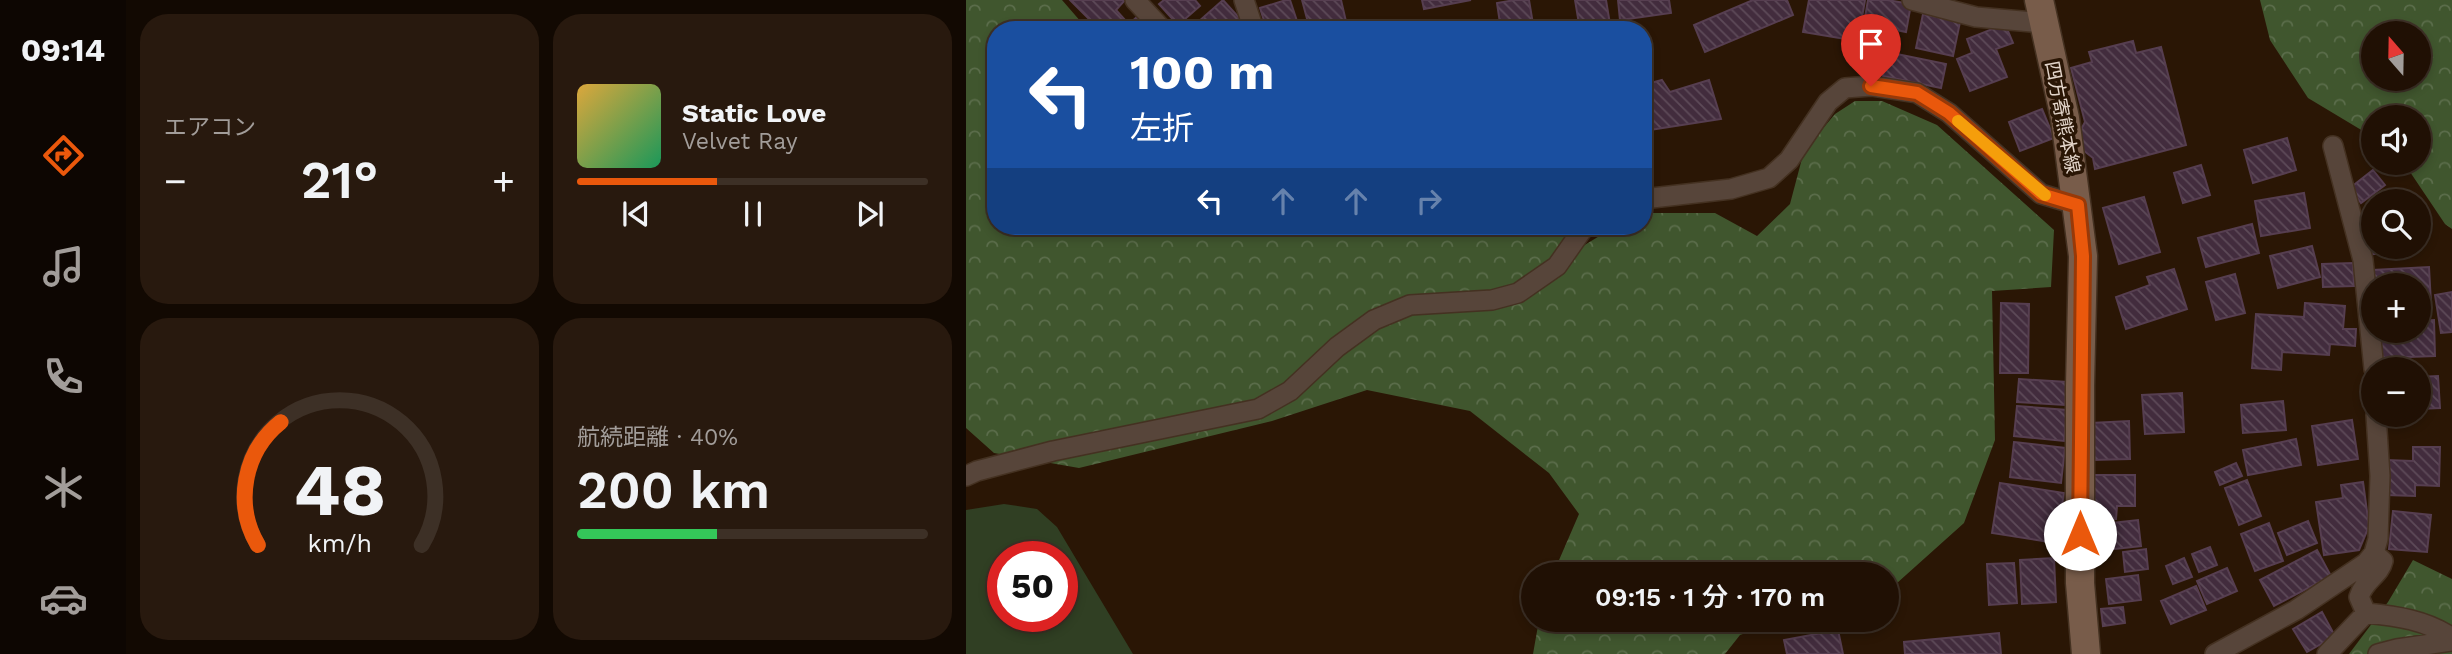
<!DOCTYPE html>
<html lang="ja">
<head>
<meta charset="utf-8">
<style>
  body { margin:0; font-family:"Work Sans","Noto Sans JP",sans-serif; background:#28190e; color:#f1f3f6; height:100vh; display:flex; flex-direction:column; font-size:26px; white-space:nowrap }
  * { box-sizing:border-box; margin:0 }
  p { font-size:23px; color:#a29d9a }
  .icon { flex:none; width:38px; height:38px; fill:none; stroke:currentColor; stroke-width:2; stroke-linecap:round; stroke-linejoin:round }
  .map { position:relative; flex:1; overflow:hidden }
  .details { display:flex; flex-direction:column; gap:14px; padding:14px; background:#120902; width:840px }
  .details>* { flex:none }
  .banner { position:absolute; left:21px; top:21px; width:665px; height:214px; border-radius:28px; box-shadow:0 4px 10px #0003,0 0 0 2px #3d3026; background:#1a4fa0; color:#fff; overflow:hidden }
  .needle { width:46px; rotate:340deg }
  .fabs { position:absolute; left:1395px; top:21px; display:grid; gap:14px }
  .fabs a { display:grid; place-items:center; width:70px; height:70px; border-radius:50%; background:#201004; box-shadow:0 4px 10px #0003,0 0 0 2px #3d3026; font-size:35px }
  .speed { position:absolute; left:21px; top:541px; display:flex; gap:14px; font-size:35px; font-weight:700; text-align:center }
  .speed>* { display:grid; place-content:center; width:91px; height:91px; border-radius:50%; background:#201004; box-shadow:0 4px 10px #0003,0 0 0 2px #3d3026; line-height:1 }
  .speed .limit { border:10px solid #d22; background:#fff; color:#111 }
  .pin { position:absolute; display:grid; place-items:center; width:60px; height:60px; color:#fff; margin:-72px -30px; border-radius:50% 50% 50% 0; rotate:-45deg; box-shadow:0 0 7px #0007 }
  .pin .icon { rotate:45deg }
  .me { position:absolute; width:77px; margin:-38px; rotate:0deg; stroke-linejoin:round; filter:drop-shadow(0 0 5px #0008) }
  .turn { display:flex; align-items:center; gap:24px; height:147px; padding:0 28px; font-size:32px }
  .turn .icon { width:91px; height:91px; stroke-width:2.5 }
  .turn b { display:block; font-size:49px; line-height:60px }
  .lanes { display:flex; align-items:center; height:66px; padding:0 28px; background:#0003; justify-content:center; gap:35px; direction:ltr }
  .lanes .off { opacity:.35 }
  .big { font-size:52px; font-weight:600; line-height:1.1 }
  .details .widget { flex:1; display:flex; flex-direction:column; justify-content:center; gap:10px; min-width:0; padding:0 24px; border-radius:28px; background:#28190e }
  .details .dial { align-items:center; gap:0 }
  .dial svg { height:182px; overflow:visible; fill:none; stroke:#3d3026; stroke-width:7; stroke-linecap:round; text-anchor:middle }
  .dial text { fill:#f1f3f6; stroke:none }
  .song { display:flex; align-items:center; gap:21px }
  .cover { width:84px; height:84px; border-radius:10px; background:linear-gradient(135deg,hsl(40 70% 55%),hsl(150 70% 35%)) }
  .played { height:7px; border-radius:4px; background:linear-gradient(90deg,#ea580c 40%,#3d3026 40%) }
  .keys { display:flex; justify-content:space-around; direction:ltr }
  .heat { display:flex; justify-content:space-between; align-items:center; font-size:38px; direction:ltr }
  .charge { height:10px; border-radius:5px; background:linear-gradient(90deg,#34c759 40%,#3d3026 0) }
  .details .tiles { flex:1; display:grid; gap:14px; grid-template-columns:repeat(2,1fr) }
  .trip { position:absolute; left:555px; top:562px; width:378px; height:70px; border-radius:35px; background:#201004; box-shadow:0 4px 10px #0003,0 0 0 2px #3d3026; font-weight:600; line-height:70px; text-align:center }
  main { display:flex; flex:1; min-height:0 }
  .dock { display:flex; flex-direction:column; width:126px; justify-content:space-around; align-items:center; background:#0d0602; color:#a29d9a }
  .dock .icon { width:49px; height:49px }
  .dock .active { color:#ea580c }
  .dock b { font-size:32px; color:#f1f3f6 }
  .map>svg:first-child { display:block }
  .forest { fill:url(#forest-crowns); fill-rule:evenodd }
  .park { fill:#303f23; fill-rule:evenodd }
  .building { fill:url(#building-back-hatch); stroke:#563e50; stroke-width:2 }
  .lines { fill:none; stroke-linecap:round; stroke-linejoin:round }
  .minor-casing { stroke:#443121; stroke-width:22 }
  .secondary-casing { stroke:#443121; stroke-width:31 }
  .minor { stroke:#57453a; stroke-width:19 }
  .secondary { stroke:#785c4a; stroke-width:28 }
  .route-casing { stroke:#983908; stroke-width:18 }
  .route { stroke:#ea580c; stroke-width:12 }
  .slow { stroke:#f59e0b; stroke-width:12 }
  .labels { text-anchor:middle; stroke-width:7; stroke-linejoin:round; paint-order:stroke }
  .street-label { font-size:19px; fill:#e3d5ca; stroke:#2a1605 }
</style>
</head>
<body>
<main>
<nav class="dock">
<b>09:14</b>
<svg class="icon active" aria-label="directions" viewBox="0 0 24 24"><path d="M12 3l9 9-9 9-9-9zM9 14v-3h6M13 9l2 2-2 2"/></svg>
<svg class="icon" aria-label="music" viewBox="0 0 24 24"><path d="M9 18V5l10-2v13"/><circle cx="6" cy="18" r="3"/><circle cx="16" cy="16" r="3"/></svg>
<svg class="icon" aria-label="phone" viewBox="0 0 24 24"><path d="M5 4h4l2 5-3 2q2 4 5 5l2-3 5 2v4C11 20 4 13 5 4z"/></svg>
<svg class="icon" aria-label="climate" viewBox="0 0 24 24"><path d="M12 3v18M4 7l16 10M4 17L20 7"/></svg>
<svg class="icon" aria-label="car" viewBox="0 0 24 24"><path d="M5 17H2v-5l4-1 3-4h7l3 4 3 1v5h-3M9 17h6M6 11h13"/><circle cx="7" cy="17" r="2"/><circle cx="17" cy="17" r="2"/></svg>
</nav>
<section class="details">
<div class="tiles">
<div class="widget"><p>エアコン</p>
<div class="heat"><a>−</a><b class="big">21°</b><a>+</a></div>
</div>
<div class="widget">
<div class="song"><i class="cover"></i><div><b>Static Love</b><p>Velvet Ray</p></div></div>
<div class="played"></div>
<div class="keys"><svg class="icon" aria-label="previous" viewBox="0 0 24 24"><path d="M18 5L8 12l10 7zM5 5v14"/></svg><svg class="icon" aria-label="pause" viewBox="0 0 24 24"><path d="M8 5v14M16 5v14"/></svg><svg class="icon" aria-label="next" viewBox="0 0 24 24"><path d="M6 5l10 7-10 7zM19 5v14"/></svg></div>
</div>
<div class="widget dial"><svg viewBox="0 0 100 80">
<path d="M14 69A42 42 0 1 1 86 69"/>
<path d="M14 69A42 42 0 0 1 24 15" stroke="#ea580c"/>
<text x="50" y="56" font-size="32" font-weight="700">48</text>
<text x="50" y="72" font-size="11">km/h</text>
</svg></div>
<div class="widget"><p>航続距離 · 40%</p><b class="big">200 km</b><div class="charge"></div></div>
</div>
</section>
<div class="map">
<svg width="1486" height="654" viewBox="0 0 1486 654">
  <defs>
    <pattern id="forest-crowns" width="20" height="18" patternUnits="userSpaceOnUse" patternTransform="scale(1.75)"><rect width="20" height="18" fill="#40562e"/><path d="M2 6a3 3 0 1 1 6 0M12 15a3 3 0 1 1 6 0" fill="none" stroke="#5b6d4b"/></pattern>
    <pattern id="building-back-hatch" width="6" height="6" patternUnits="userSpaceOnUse" patternTransform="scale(1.75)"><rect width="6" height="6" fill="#422c3d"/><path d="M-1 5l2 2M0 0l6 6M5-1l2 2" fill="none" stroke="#5d4a58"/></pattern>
  </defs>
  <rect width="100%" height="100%" fill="#2a1605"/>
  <path class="forest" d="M0,0H96L122,30H30V226H601L607,252L650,226H677V213H749L791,236L824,204L838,151L869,114L889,101H916L971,125L1088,230L1085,287L1026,291L1029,440L998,523L921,592L920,574H587L613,514L583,473L504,411L401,390L306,421L113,468L28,453L0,428Z
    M1294,0H1486V229L1479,224L1438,163H1452V117H1407V137L1342,98L1304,40ZM1407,33H1452V79H1407Z
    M1447,560L1486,579V654H1383L1422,602Z
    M573,620H817L774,635L759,654H567Z"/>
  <path class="park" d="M38,504L71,509L91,527L167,654H0V510ZM96,556V616H37V556Z"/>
  <path class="building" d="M104,0H159L150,10L159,20L149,30H134Z
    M198,0H229L234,6L212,25L193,4Z
    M257,0L276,21L267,30H223Z
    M320,0H324L331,21L320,24L322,30H301L294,8Z
    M336,0H375L382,30H344Z
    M456,0H505L458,9Z
    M549,0H563L568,30H535L531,3Z
    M609,0H640L645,30H614Z
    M652,0H703L705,13L654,20Z
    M787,0H821L827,15L739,52L728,25Z
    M843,0H899L892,41L837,32Z
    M902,0H921L945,4L940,32L925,29L922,46L895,41Z
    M957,14L994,22L987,56L950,48Z
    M171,17L183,30H156Z
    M1039,24L1047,43L1030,49L1041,77L1004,91L991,59L1006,53L1001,39Z
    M1167,41L1170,53L1195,47L1220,145L1129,169L1127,158L1112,146L1111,137L1119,122L1105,68L1126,62L1123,52Z
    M921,52L980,64L975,88L917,76Z
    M696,80L704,92L743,80L755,119L677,131V85Z
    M1076,109L1088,138L1054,151L1043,122Z
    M1321,138L1330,170L1287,183L1278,150Z
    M1235,165L1244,195L1217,203L1208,173Z
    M1407,170L1419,185L1395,203L1384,188Z
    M1338,193L1344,228L1295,236L1289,201Z
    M1178,197L1194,252L1153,264L1137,208Z
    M1286,224L1293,253L1240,267L1232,238Z
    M1407,233V247H1434L1435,251L1400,255L1398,234Z
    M1346,246L1354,277L1312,288L1304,256Z
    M1387,263L1388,286L1357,287L1356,264Z
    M1463,267L1465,303L1452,304V285H1408L1407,270Z
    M1208,269L1221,309L1160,329L1150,297L1184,285L1181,277Z
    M1269,274L1279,313L1250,320L1240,282Z
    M1486,292V332L1475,333L1469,295Z
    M1035,303L1063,304L1062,373H1034Z
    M1339,303L1379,306L1377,329H1390L1389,346L1364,344L1363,355L1316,352L1315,370L1286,368L1290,314L1338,317Z
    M1468,320L1469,356L1415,358L1414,331H1452V321Z
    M1472,376L1474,408L1452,409V377Z
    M1053,379L1101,382L1099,405L1051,402Z
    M1216,393L1218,432L1179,434L1176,395Z
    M1317,401L1320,430L1277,433L1275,405Z
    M1051,406L1101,410L1098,441L1048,436Z
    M1386,420L1392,459L1352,465L1346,426Z
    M1163,421L1164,459L1126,460L1125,423Z
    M1330,439L1335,465L1282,475L1277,450Z
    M1048,442L1099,448L1095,483L1044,477Z
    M1447,447H1474L1473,486L1449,485V496L1420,495L1421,460L1447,461Z
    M1270,463L1276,476L1254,485L1249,472Z
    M1125,475H1169V506H1151L1150,519H1125Z
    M1281,480L1295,516L1273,525L1259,488Z
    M1397,482L1403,526L1393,550L1358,555L1350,502L1377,498L1375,485Z
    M1034,483L1098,493L1090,543L1026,533Z
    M1427,511L1465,515L1461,552L1423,549Z
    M1172,520L1175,546L1131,551L1128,525Z
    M1342,521L1351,543L1321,555L1312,533Z
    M1303,523L1317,561L1289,571L1275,534Z
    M1244,547L1251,565L1233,572L1226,554Z
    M1180,549L1182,569L1159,572L1157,552Z
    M1351,550L1365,576L1308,606L1294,580Z
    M1088,558L1090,602L1056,604L1054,560Z
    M1218,558L1226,577L1207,584L1200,566Z
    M1048,563L1051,603L1023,605L1021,564Z
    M1261,568L1271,591L1241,604L1231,581Z
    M1172,575L1175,600L1143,604L1140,579Z
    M1230,586L1240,610L1205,624L1195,601Z
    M1157,607L1159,623L1137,626L1135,609Z
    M1356,612L1369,636L1341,652L1327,629Z
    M872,630L877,654H821L818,640Z
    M1033,633L1035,654H939L938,642Z"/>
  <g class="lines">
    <defs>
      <path id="minor" d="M169,0L197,30
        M278,0L288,30
        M946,0L1010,17L1078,23
        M1367,146L1397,260L1408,369
        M677,199L765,189L803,178L823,160L862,102L879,88L905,86L951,93L983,113L1075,194L1112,205
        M0,476L11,471L87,451L292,409L324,391L371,347L408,320L444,305L526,300L552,293L591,266L619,226
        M1408,553L1417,561C1414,575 1398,580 1393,597L1400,613C1430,616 1461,620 1486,638
        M1249,654L1330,610L1400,563L1408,553L1412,539L1414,476L1410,415
        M1361,654L1400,613
        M1412,654L1431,649L1486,641"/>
      <path id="secondary" d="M1073,0L1099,118L1117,256L1114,386V583L1120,654"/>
    </defs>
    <use href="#minor" class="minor-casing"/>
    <use href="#secondary" class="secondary-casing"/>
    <use href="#minor" class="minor"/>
    <use href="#secondary" class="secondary"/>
  </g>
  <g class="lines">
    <defs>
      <path id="route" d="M905,86L951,93L983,113L1075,194L1112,205L1117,256L1114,534"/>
    </defs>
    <use href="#route" class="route-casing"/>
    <use href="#route" class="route"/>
    <path class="slow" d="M992,121L1079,195"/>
  </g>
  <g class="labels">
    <g class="street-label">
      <text transform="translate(1097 117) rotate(79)" y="7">四方寄熊本線</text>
    </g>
  </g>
</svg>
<div class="fabs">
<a><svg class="needle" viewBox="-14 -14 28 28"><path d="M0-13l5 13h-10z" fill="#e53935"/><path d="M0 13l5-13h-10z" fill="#a29d9a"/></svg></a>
<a><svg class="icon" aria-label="sound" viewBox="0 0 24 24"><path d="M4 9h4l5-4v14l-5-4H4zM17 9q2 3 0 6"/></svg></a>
<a><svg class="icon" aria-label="search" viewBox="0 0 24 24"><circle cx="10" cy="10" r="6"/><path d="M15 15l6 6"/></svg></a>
<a>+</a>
<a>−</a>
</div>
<div class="speed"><div class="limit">50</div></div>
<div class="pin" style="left:905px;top:86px;background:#d93025"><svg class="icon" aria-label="arrive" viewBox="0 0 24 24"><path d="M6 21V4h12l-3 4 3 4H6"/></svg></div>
<svg class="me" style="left:1114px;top:534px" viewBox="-20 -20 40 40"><circle r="19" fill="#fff"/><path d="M0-13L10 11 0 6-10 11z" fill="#ea580c"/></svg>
<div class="trip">09:15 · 1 分 · 170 m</div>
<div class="banner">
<div class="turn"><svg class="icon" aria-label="left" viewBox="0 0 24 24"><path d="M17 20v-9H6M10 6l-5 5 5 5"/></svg><div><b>100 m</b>左折</div></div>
<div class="lanes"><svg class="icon" aria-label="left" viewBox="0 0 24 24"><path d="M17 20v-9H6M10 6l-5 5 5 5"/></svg><svg class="icon off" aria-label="ahead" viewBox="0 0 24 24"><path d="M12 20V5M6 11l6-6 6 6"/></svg><svg class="icon off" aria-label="ahead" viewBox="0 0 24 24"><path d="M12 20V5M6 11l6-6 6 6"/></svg><svg class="icon off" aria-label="right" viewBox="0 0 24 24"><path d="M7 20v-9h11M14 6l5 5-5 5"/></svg></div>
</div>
</div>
</main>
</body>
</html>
